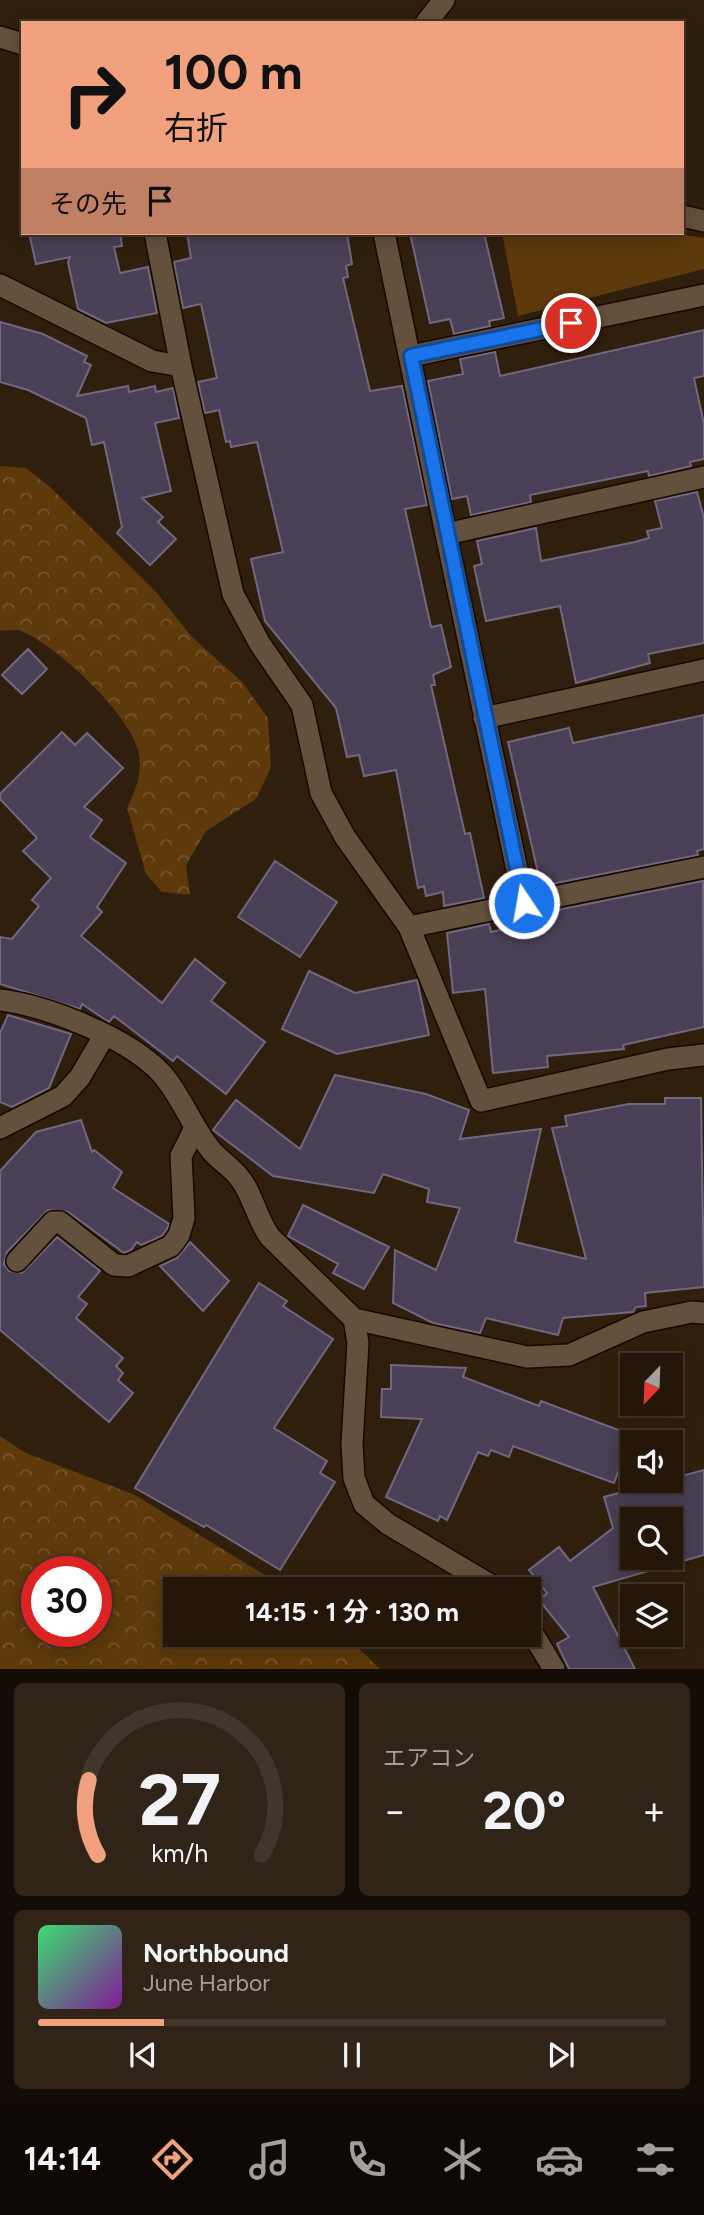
<!DOCTYPE html>
<html lang="ja">
<head>
<meta charset="utf-8">
<style>
  body { margin:0; font-family:Figtree,"Noto Sans JP",sans-serif; background:#302418; color:#f1f3f6; height:100vh; display:flex; flex-direction:column; font-size:26px; white-space:nowrap }
  * { box-sizing:border-box; margin:0 }
  p { font-size:23px; color:#a39f9c }
  .icon { flex:none; width:38px; height:38px; fill:none; stroke:currentColor; stroke-width:2; stroke-linecap:round; stroke-linejoin:round }
  .map { position:relative; height:1669px; overflow:hidden }
  .panel { display:flex; flex-direction:column; gap:14px; padding:14px; background:#140d06; flex:1 }
  .panel>* { flex:none }
  .banner { position:absolute; left:21px; top:21px; width:663px; height:214px; border-radius:0px; box-shadow:0 4px 18px #0003,0 0 0 2px #41362b; background:#f1a17e; color:#111; overflow:hidden }
  .needle { width:46px; rotate:203deg }
  .buttons { position:absolute; left:620px; top:1353px; display:grid; gap:14px }
  .buttons a { display:grid; place-items:center; width:63px; height:63px; border-radius:0px; background:#24170a; box-shadow:0 4px 18px #0003,0 0 0 2px #41362b; font-size:35px }
  .speed { position:absolute; left:21px; top:1556px; display:flex; gap:14px; font-size:35px; font-weight:700; text-align:center }
  .speed>* { display:grid; place-content:center; width:91px; height:91px; border-radius:50%; background:#24170a; box-shadow:0 4px 18px #0003,0 0 0 2px #41362b; line-height:1 }
  .speed .limit { border:10px solid #d22; background:#fff; color:#111 }
  .pin { position:absolute; display:grid; place-items:center; width:60px; height:60px; color:#fff; margin:-30px; border:4px solid #fff; border-radius:50%; box-shadow:0 2px 7px #0007 }
  .me { position:absolute; width:77px; margin:-38px; rotate:348deg; stroke-linejoin:round; filter:drop-shadow(0 0 5px #0008) }
  .turn { display:flex; align-items:center; gap:24px; height:147px; padding:0 28px; font-size:32px }
  .turn .icon { width:91px; height:91px; stroke-width:2.5 }
  .turn b { display:block; font-size:49px; line-height:60px }
  .then { display:flex; align-items:center; height:66px; padding:0 28px; background:#0003; gap:14px; font-size:26px }
  .big { font-size:52px; font-weight:700; line-height:1.1 }
  .panel .card { flex:1; display:flex; flex-direction:column; justify-content:center; gap:10px; min-width:0; padding:0 24px; border-radius:10px; background:#302418 }
  .panel .dial { align-items:center; gap:0 }
  .dial svg { height:182px; overflow:visible; fill:none; stroke:#41362b; stroke-width:7; stroke-linecap:round; text-anchor:middle }
  .dial text { fill:#f1f3f6; stroke:none }
  .song { display:flex; align-items:center; gap:21px }
  .cover { width:84px; height:84px; border-radius:10px; background:linear-gradient(135deg,hsl(140 70% 55%),hsl(290 70% 35%)) }
  .played { height:7px; border-radius:4px; background:linear-gradient(90deg,#f1a17e 20%,#41362b 20%) }
  .keys { display:flex; justify-content:space-around; direction:ltr }
  .heat { display:flex; justify-content:space-between; align-items:center; font-size:38px; direction:ltr }
  .panel .tiles { flex:1; display:grid; gap:14px; grid-template-columns:1fr 1fr }
  .card:last-child { grid-column:span 2 }
  .trip { position:absolute; left:163px; top:1577px; width:378px; height:70px; border-radius:0px; background:#24170a; box-shadow:0 4px 18px #0003,0 0 0 2px #41362b; font-weight:700; line-height:70px; text-align:center }
  .tab-bar { display:flex; height:112px; justify-content:space-around; align-items:center; background:#0e0904; color:#a39f9c }
  .tab-bar .icon { width:49px; height:49px }
  .tab-bar .active { color:#f1a17e }
  .tab-bar b { font-size:32px; color:#f1f3f6 }
  .map>svg:first-child { display:block }
  .forest { fill:url(#forest-crowns); fill-rule:evenodd }
  .park { fill:#5d390b }
  .building { fill:#493f56; stroke:#71677f; stroke-width:2; fill-rule:evenodd }
  .lines { fill:none; stroke-linecap:round; stroke-linejoin:round }
  .lane-casing { stroke:#180900; stroke-width:24 }
  .street-casing { stroke:#180900; stroke-width:24 }
  .lane { stroke:#64513d; stroke-width:21 }
  .street { stroke:#64513d; stroke-width:21 }
  .route-casing { stroke:#114b97; stroke-width:18 }
  .route { stroke:#1a73e8; stroke-width:12 }
</style>
</head>
<body>
<div class="map">
<svg width="704" height="1669" viewBox="0 0 704 1669">
  <defs>
    <pattern id="forest-crowns" width="20" height="18" patternUnits="userSpaceOnUse" patternTransform="scale(1.75)"><rect width="20" height="18" fill="#5d390b"/><path d="M2 6a3 3 0 1 1 6 0M12 15a3 3 0 1 1 6 0" fill="none" stroke="#74552d"/></pattern>
  </defs>
  <rect width="100%" height="100%" fill="#301f0d"/>
  <path class="forest" d="M0,466L26,468L50,487L156,592L192,637L242,682L268,718L271,767L256,799L206,831L186,865L190,895L162,892L146,874L127,808C137,788 144,769 137,747C126,711 56,645 21,631C15,629 6,631 0,631Z
    M0,1436L24,1452L135,1495L287,1589H175V1634L345,1635L380,1669H0ZM37,1572H96V1631H37Z"/>
  <path class="park" d="M502,233H671L704,238V269L518,316Z"/>
  <path class="building" d="M29,233H120L122,246L114,247L120,273L148,267L157,313L106,323L78,309L68,262L70,257L36,264Z
    M187,233H347L352,264L346,266L348,277L343,278L370,391L402,386L427,505L405,509L431,627L441,625L451,667L433,675L435,685H431L465,834L470,833L484,898L444,906L443,892L426,896L424,886L418,888L396,770L364,776L359,755L347,757L336,708L265,621L251,559L283,552L257,442L231,447L230,441L226,442L219,410L205,413L198,382L217,378L201,304L183,308L174,262L191,258Z
    M410,233H484L504,318L489,321L490,326L454,334L450,319L430,323Z
    M0,322L43,334L87,356L84,362L91,365L77,396L128,386L129,392L155,386L156,392L173,388L179,418L155,423L171,491L142,498L163,517L158,522L176,539L150,565L117,533L122,527L104,442L92,445L86,418L28,390L0,382Z
    M704,330V376L694,378L704,424V459L690,462L691,466L649,476L648,471L530,495L531,502L471,515L467,496L452,499L428,381L463,374L460,359L495,352L500,376Z
    M697,492L704,518V643L648,654L650,663L576,683L560,606L486,621L474,566L482,564L477,541L536,528L541,561L635,542L649,538L647,531L662,528L655,501Z
    M28,649L47,669L22,694L2,675Z
    M704,715V849L697,851L698,855L541,886L508,742L569,728L573,743Z
    M62,732L75,745L87,733L123,768L84,807L102,820L90,837L126,863L97,907L102,912L81,936L162,1003L195,959L225,983L211,1001L265,1042L226,1094L177,1056L173,1061L114,1016L109,1022L82,1004L80,1009L0,984V937L12,939L39,906L32,900L51,878L23,851L37,838L0,799V794Z
    M275,861L337,902L300,957L238,917Z
    M703,881L704,1027L623,1045L624,1049L547,1056L548,1067L493,1073L485,989L453,993L447,933L489,924L491,932L549,920L547,912Z
    M309,971L355,993L417,980L429,1035L337,1054L282,1029Z
    M8,1015L71,1034L49,1088L12,1107L0,1102V1033Z
    M335,1075L426,1094L469,1110L460,1139L541,1129L515,1242L586,1259L552,1128L567,1126L565,1116L629,1104H665V1098H701L704,1287L645,1293L646,1306L636,1307L633,1312L563,1318L558,1335L486,1318L480,1333L433,1323L393,1303L395,1250L436,1270L460,1208L427,1202L429,1189L383,1174L374,1193L273,1176L213,1130L236,1100L300,1149Z
    M81,1120L92,1152L94,1150L122,1172L113,1188L169,1224L167,1229L162,1236L141,1245L137,1242L131,1250L124,1253L68,1212L48,1210L7,1252L4,1264L9,1271L22,1273L57,1237L100,1271L78,1297L87,1304L76,1318L123,1358L116,1366L123,1373L118,1380L133,1393L109,1422L0,1330V1171L36,1132Z
    M303,1205L389,1247L364,1289L333,1273L338,1264L288,1236Z
    M190,1242L229,1281L203,1311L160,1266L177,1258Z
    M259,1283L287,1301L283,1306L333,1339L274,1428L327,1461L320,1473L335,1482L280,1570L206,1525L204,1527L135,1488Z
    M391,1365L466,1368L463,1377L539,1406L541,1401L632,1435L614,1483L513,1446L509,1457L491,1450L488,1456L478,1452L447,1520L440,1516L438,1521L386,1497L422,1419L381,1417L382,1389H391Z
    M704,1470V1555L593,1587L635,1669H569L557,1644L569,1637L539,1600L547,1593L529,1570L559,1547L570,1561L613,1528L604,1497ZM632,1519H670V1558H632Z"/>
  <g class="lines">
    <defs>
      <path id="lane" d="M0,1128L63,1096L80,1077L104,1036
        M17,1261L53,1222H60L114,1265L128,1266L171,1246L179,1235L184,1218L181,1156L195,1128"/>
      <path id="street" d="M426,23L444,0
        M0,37L23,44
        M682,216L704,221
        M384,233L446,534L704,477
        M0,285L152,361L181,366L155,233
        M411,356L704,295
        M181,366L233,594L260,644L302,705L321,793L345,837L409,927
        M446,534L524,903L704,867
        M484,718L704,670
        M524,903L409,927L481,1101L668,1059L704,1055
        M0,1000C48,1006 129,1038 162,1074C182,1097 192,1127 211,1150C219,1160 230,1166 238,1176C253,1193 256,1218 270,1237L354,1319L358,1343L352,1444L354,1478L364,1504L388,1524L497,1589
        M354,1319L527,1357L569,1355L643,1322L692,1312L704,1313
        M528,1626L554,1669"/>
    </defs>
    <use href="#lane" class="lane-casing"/>
    <use href="#street" class="street-casing"/>
    <use href="#lane" class="lane"/>
    <use href="#street" class="street"/>
  </g>
  <g class="lines">
    <defs>
      <path id="route" d="M524,903L411,356L571,323"/>
    </defs>
    <use href="#route" class="route-casing"/>
    <use href="#route" class="route"/>
  </g>
</svg>
<div class="buttons">
<a><svg class="needle" viewBox="-14 -14 28 28"><path d="M0-13l5 13h-10z" fill="#e53935"/><path d="M0 13l5-13h-10z" fill="#a39f9c"/></svg></a>
<a><svg class="icon" aria-label="sound" viewBox="0 0 24 24"><path d="M4 9h4l5-4v14l-5-4H4zM17 9q2 3 0 6"/></svg></a>
<a><svg class="icon" aria-label="search" viewBox="0 0 24 24"><circle cx="10" cy="10" r="6"/><path d="M15 15l6 6"/></svg></a>
<a><svg class="icon" aria-label="layers" viewBox="0 0 24 24"><path d="M12 4l9 5-9 5-9-5zM3 14l9 5 9-5"/></svg></a>
</div>
<div class="speed"><div class="limit">30</div></div>
<div class="pin" style="left:571px;top:323px;background:#d93025"><svg class="icon" aria-label="arrive" viewBox="0 0 24 24"><path d="M6 21V4h12l-3 4 3 4H6"/></svg></div>
<svg class="me" style="left:524px;top:903px" viewBox="-20 -20 40 40"><circle r="17" fill="#1a73e8" stroke="#fff" stroke-width="3"/><path d="M0-11L8 9 0 5-8 9z" fill="#fff"/></svg>
<div class="trip">14:15 · 1 分 · 130 m</div>
<div class="banner">
<div class="turn"><svg class="icon" aria-label="right" viewBox="0 0 24 24"><path d="M7 20v-9h11M14 6l5 5-5 5"/></svg><div><b>100 m</b>右折</div></div>
<div class="then">その先<svg class="icon" aria-label="arrive" viewBox="0 0 24 24"><path d="M6 21V4h12l-3 4 3 4H6"/></svg></div>
</div>
</div>
<section class="panel">
<div class="tiles">
<div class="card dial"><svg viewBox="0 0 100 80">
<path d="M14 69A42 42 0 1 1 86 69"/>
<path d="M14 69A42 42 0 0 1 10 36" stroke="#f1a17e"/>
<text x="50" y="56" font-size="32" font-weight="700">27</text>
<text x="50" y="72" font-size="11">km/h</text>
</svg></div>
<div class="card"><p>エアコン</p>
<div class="heat"><a>−</a><b class="big">20°</b><a>+</a></div>
</div>
<div class="card">
<div class="song"><i class="cover"></i><div><b>Northbound</b><p>June Harbor</p></div></div>
<div class="played"></div>
<div class="keys"><svg class="icon" aria-label="previous" viewBox="0 0 24 24"><path d="M18 5L8 12l10 7zM5 5v14"/></svg><svg class="icon" aria-label="pause" viewBox="0 0 24 24"><path d="M8 5v14M16 5v14"/></svg><svg class="icon" aria-label="next" viewBox="0 0 24 24"><path d="M6 5l10 7-10 7zM19 5v14"/></svg></div>
</div>
</div>
</section>
<nav class="tab-bar">
<b>14:14</b>
<svg class="icon active" aria-label="directions" viewBox="0 0 24 24"><path d="M12 3l9 9-9 9-9-9zM9 14v-3h6M13 9l2 2-2 2"/></svg>
<svg class="icon" aria-label="music" viewBox="0 0 24 24"><path d="M9 18V5l10-2v13"/><circle cx="6" cy="18" r="3"/><circle cx="16" cy="16" r="3"/></svg>
<svg class="icon" aria-label="phone" viewBox="0 0 24 24"><path d="M5 4h4l2 5-3 2q2 4 5 5l2-3 5 2v4C11 20 4 13 5 4z"/></svg>
<svg class="icon" aria-label="climate" viewBox="0 0 24 24"><path d="M12 3v18M4 7l16 10M4 17L20 7"/></svg>
<svg class="icon" aria-label="car" viewBox="0 0 24 24"><path d="M5 17H2v-5l4-1 3-4h7l3 4 3 1v5h-3M9 17h6M6 11h13"/><circle cx="7" cy="17" r="2"/><circle cx="17" cy="17" r="2"/></svg>
<svg class="icon" aria-label="filters" viewBox="0 0 24 24"><path d="M4 7h16M4 17h16"/><circle cx="9" cy="7" r="2"/><circle cx="15" cy="17" r="2"/></svg>
</nav>
</body>
</html>
